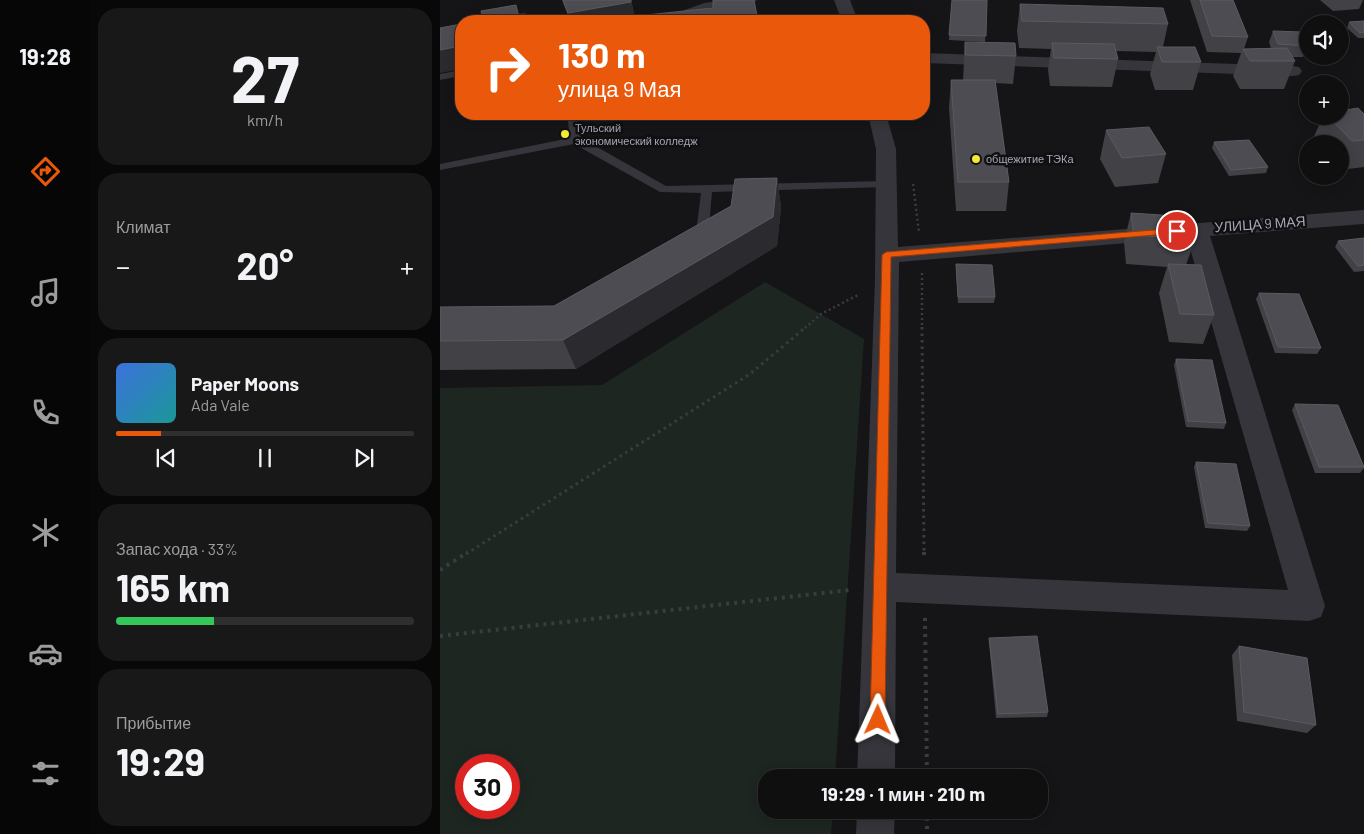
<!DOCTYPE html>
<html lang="ru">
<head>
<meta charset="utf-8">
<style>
  body { margin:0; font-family:Barlow,sans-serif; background:#191819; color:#f1f3f6; height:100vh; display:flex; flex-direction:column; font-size:19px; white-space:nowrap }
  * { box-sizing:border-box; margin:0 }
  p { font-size:16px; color:#9c9c9f }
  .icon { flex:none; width:28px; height:28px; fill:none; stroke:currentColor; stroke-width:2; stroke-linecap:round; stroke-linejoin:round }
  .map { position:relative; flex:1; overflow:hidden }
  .sheet { display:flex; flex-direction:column; gap:8px; padding:8px; background:#090809; width:350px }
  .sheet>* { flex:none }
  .top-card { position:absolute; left:15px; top:15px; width:475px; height:105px; border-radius:20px; box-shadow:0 2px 12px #0003,0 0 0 1px #302f30; background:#ea580c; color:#fff; overflow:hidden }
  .tools { position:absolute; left:859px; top:15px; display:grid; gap:10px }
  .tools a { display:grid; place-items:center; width:50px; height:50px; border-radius:50%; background:#100f10; box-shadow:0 2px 12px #0003,0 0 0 1px #302f30; font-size:25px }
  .speed { position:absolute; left:15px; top:754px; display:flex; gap:10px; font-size:25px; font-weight:700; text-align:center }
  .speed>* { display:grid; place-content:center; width:65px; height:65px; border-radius:50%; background:#100f10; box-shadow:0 2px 12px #0003,0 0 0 1px #302f30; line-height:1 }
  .speed .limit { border:8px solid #d22; background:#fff; color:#111 }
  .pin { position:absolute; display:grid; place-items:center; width:42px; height:42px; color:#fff; margin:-21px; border:2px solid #fff; border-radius:50%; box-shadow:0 1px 5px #0007 }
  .me { position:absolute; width:55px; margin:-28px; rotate:1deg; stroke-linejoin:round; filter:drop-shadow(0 0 4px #0008) }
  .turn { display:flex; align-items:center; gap:18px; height:105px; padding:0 20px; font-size:22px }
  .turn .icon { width:65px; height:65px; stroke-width:2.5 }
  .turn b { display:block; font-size:35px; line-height:42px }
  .big { font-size:38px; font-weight:700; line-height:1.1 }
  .sheet .card { flex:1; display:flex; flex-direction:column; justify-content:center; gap:8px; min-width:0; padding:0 18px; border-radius:20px; background:#191819 }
  .sheet .dial { align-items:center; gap:0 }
  .dial b { font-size:65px; line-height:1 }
  .song { display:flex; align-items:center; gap:15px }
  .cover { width:60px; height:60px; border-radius:8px; background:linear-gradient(135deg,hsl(220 70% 55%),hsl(180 70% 35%)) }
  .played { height:5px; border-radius:2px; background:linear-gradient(90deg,#ea580c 15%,#302f30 15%) }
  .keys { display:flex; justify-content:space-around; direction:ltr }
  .heat { display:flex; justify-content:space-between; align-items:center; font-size:28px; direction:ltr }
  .charge { height:8px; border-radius:4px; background:linear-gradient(90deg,#34c759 33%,#302f30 0) }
  .trip { position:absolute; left:318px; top:769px; width:290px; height:50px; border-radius:20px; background:#100f10; box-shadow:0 2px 12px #0003,0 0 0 1px #302f30; font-weight:700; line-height:50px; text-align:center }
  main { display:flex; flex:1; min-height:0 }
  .tab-bar { display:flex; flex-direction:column; width:90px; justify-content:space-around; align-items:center; background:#060606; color:#9c9c9f }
  .tab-bar .icon { width:35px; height:35px }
  .tab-bar .on { color:#ea580c }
  .tab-bar b { font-size:22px; color:#f1f3f6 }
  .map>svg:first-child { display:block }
  .green { fill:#1e2621; fill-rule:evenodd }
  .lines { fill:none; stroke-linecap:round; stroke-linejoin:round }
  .path-far2 { stroke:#3b3b42; stroke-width:2.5; stroke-dasharray:2 3; stroke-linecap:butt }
  .path-far1 { stroke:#3b3b42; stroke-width:3; stroke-dasharray:2.5 4; stroke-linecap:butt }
  .path { stroke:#3b3b42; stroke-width:4; stroke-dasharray:3 5; stroke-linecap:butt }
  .service { fill:#36353b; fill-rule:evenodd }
  .minor { fill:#36353b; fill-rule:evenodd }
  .wall { fill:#424146 }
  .shaded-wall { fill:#2b2a2e }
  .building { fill:#4c4c52; stroke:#5a5a62 }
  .route { fill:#ea580c; stroke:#983908 }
  .poi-dot { fill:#f1eb31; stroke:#100f11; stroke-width:2 }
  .labels { text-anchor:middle; stroke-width:5; stroke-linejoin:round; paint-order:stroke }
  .far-poi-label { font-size:11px; fill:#a6a6b6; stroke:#100f11; text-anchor:start }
  .street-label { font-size:14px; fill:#a6a6b6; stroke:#100f11 }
</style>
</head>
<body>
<main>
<nav class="tab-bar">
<b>19:28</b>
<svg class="icon on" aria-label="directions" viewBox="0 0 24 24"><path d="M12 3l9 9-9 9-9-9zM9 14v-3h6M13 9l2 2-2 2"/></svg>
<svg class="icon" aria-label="music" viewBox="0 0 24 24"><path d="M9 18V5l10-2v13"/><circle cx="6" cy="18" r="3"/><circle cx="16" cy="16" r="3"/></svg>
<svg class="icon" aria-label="phone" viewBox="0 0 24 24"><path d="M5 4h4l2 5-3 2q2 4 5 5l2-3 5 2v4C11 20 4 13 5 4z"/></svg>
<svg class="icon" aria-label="climate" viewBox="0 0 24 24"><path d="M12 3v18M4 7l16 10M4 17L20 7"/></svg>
<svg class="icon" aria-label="car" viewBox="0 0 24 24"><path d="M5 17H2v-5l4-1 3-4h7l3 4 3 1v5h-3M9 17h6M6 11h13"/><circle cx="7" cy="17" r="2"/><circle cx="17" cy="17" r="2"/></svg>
<svg class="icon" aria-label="filters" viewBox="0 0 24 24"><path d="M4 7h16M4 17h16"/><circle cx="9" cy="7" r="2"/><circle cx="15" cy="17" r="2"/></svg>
</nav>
<section class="sheet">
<div class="card dial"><b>27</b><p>km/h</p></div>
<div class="card"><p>Климат</p>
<div class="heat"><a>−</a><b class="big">20°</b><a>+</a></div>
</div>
<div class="card">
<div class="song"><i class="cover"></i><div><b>Paper Moons</b><p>Ada Vale</p></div></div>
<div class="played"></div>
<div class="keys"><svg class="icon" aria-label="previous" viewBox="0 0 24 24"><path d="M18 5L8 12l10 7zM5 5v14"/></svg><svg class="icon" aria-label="pause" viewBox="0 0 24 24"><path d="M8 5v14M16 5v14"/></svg><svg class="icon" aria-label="next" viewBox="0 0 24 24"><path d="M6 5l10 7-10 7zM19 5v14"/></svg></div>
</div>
<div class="card"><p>Запас хода · 33%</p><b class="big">165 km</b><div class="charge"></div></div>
<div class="card"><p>Прибытие</p><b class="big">19:29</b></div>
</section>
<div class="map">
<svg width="924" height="834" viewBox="0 0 924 834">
  <rect width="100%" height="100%" fill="#151416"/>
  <path class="green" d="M325,282L424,339L395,777L326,778V810H393L391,834H0V388L162,385ZM26,765H69V808H26Z"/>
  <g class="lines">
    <path class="path-far2" d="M473,184L479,232
      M482,273V328
      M365,328L381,314L420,294"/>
    <path class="path-far1" d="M482,327L484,554
      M26,554L310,374L366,327"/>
    <path class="path" d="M484,552V559
      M0,570L28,552
      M485,618L487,778
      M0,636L410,590
      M487,810V834"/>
    <path class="service" d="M289,0H317L313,3L268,8L227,21H214L264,3Z
      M84,13L87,14V18L68,21H48L53,18Z
      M21,70V76L0,80V74Z
      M127,114H137L141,138L226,186L446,181L452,184L446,187L272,192L269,227L251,238L245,234L257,225L261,193L220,192L134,144L0,170V164L130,138Z"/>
    <path class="minor" d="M394,0H410L418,21H402Z
      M484,53L853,66L859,67L862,71L859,75L853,76L484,63Z
      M428,114H446L456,149L458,247L924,210V224L770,236L885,606L881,617L869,621L456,602L455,778H417L435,279L436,149ZM747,238L848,590L456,573L459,262Z
      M417,810H455L454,834H416Z"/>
  </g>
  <path class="wall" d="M122,0H191L195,18L176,21H130Z
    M512,0H547L545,42L509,40Z
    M750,0H793L808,37L804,49L831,48L829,42L833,31L867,46L863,57H852L855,61L844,89H800L793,76L801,53L767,52Z
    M880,0H923L919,9L893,11Z
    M580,4L728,24L723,47L761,62L753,90H715L710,74L716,52L676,51L678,59L672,87L610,86L608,70L611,49L579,48L577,31Z
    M924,21V38H918L907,28L909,22Z
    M525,42L576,56L573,84L555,83L569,182L566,211H516L509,108L511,80H523Z
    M924,114V167L900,170V144H874L872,141L883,116H900Z
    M666,130L726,154L718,183L675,187L660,159Z
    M774,142L828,167L826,173L789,176L772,148Z
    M337,178L341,207L337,246L136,369L0,370V307L114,306L291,206Z
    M691,213L755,239L746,265L774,315L763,344L729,342L719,293L727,267L686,264L684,242Z
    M924,238V271L914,272L895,247L898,241Z
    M516,264L555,297L554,303H518L516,271Z
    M819,293L881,348L877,354L835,353L816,299Z
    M736,359L786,423L784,429L746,427L734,365Z
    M855,404L924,466V468L920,473H875L852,410Z
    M756,462L810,526L807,531L765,528L754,467Z
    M549,638L608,712L607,717L556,718L549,642Z
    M799,646L876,725L867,733L797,721L792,655Z"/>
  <path class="shaded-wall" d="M191,2L195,18L176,21H131L128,13Z
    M21,46V69L0,73V50Z
    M337,178L341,207L337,246L136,369L123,340Z"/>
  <path class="building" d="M123,0H191V2L128,13Z
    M273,0H314L318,21H207L206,15L273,8Z
    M512,0H547L546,36L509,35Z
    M760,0H793L808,37L772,36Z
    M580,4L723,8L728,24L582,21Z
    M76,5L80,21H35L43,20L41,11Z
    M924,21V32L920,33L909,22Z
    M21,24V46L0,50V28Z
    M833,31L862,32L867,46L838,44Z
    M525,42L575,43L576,56L525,55Z
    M612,43L674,44L678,59L614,58Z
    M717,47H755L761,62H722Z
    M847,48L855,61H810L803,49Z
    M511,80H555L569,182H518Z
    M918,108L924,114V140L912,141L888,116H900V111Z
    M709,127L726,154L682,158L666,130Z
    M809,140L828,167L791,170L774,142Z
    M337,178L333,217L123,340L0,341V307L114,306L291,206L295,179Z
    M691,213L751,217L755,239L694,235Z
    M924,238V265L918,266L898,241Z
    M516,264L552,265L555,297H518Z
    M728,264L761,265L774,315L740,314Z
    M819,293L859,294L881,348L838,347Z
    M736,359L772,360L786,423L748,421Z
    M855,404L898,405L924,467H879Z
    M756,462L796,464L810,526L768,523Z
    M597,636L608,712L558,714L549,638Z
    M799,646L867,658L876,725L804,712Z"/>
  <path class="route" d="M737,228L741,231L740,233L451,257L445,720L443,726L438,728L432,726L430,720L442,255L446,252Z"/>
  <g class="poi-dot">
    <circle cx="125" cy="134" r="5"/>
    <circle cx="536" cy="159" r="5"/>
  </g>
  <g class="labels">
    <g class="far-poi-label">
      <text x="135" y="132">Тульский<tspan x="135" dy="13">экономический колледж</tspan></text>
      <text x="546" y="163">общежитие ТЭКа</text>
    </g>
    <g class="street-label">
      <text transform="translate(820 224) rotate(-4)" y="5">УЛИЦА 9 МАЯ</text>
    </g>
  </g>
</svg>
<div class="tools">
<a><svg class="icon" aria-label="sound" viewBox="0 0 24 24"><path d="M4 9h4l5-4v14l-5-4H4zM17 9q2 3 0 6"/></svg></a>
<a>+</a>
<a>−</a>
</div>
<div class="speed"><div class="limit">30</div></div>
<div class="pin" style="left:737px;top:231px;background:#d93025"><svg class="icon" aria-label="arrive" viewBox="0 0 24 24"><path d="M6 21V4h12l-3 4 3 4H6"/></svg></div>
<svg class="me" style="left:438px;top:720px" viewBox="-20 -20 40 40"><path d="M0-17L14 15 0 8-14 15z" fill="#ea580c" stroke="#fff" stroke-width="4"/></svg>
<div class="trip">19:29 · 1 мин · 210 m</div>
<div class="top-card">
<div class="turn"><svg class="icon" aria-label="right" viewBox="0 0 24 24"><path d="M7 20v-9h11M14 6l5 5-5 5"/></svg><div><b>130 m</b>улица 9 Мая</div></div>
</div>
</div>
</main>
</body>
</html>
